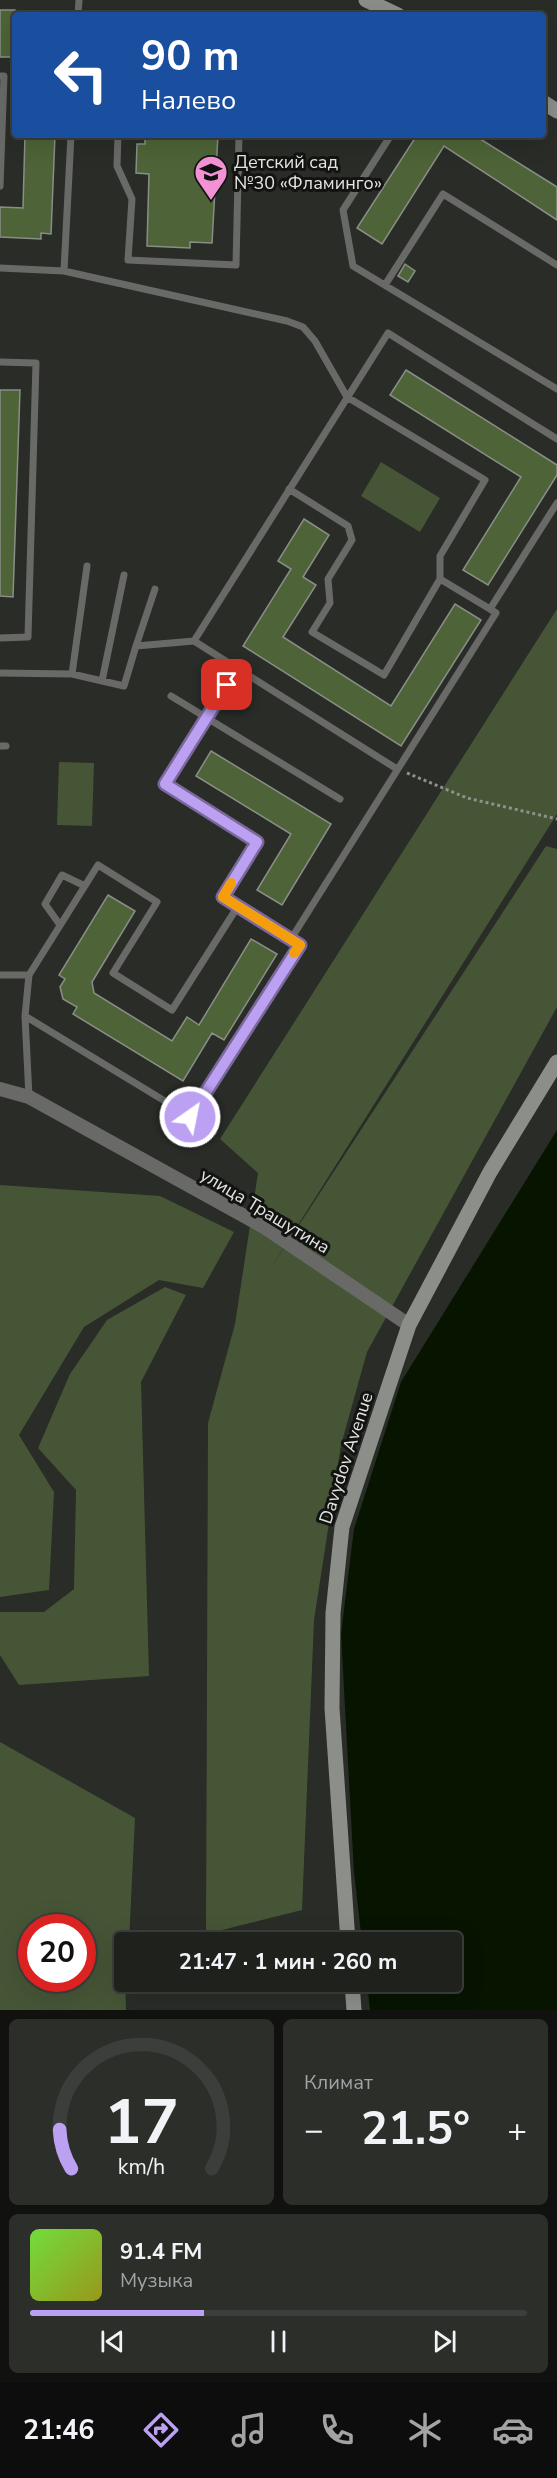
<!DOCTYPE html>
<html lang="ru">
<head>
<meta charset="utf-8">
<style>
  body { margin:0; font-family:"Nunito Sans",sans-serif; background:#2c2e2a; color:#f1f3f6; height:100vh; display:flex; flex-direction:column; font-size:22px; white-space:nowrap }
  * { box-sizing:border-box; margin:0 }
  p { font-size:20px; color:#a1a3a4 }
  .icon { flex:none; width:33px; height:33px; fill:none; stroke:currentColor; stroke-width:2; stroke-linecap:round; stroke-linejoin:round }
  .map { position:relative; height:2010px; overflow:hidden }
  .drawer { display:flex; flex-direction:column; gap:9px; padding:9px; background:#111210; flex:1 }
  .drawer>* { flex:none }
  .banner { position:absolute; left:12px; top:12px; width:534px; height:126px; border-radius:6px; box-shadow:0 6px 24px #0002,0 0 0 2px #3c3e3b; background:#1a4fa0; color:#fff; overflow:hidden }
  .speed { position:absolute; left:18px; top:1914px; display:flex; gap:12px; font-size:30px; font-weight:700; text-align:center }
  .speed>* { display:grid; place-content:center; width:78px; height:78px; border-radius:50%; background:#1f211d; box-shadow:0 6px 24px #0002,0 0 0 2px #3c3e3b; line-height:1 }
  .speed .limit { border:9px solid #d22; background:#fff; color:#111 }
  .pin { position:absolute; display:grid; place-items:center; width:51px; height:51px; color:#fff; margin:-26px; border-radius:12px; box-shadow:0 3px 9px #0006 }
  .me { position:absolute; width:66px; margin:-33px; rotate:33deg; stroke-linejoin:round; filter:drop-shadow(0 0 4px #0008) }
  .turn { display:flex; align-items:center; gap:21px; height:126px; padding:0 30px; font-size:27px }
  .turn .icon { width:78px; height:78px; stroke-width:2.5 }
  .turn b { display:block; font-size:42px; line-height:51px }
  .big { font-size:45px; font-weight:700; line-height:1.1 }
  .drawer .tile { flex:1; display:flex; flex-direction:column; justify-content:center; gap:9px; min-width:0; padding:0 21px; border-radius:9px; background:#2c2e2a }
  .drawer .dial { align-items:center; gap:0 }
  .dial svg { height:156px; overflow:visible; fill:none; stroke:#3c3e3b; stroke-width:7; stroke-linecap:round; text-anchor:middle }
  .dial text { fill:#f1f3f6; stroke:none }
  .song { display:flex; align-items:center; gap:18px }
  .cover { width:72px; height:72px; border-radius:9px; background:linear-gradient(135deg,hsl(100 70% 55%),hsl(60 70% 35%)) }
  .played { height:6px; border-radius:3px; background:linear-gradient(90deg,#bca0f2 35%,#3c3e3b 35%) }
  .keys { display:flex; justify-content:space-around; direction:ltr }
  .heat { display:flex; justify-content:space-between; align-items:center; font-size:33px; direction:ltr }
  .drawer .tiles { flex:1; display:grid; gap:9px; grid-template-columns:1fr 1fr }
  .tile:last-child { grid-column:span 2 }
  .trip { position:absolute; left:114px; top:1932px; width:348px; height:60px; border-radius:6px; background:#1f211d; box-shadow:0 6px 24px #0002,0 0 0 2px #3c3e3b; font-weight:700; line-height:60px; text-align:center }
  .dock { display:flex; height:96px; justify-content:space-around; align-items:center; background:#0c0d0c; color:#a1a3a4 }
  .dock .icon { width:42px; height:42px }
  .dock .on { color:#bca0f2 }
  .dock b { font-size:27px; color:#f1f3f6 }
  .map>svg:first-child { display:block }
  .green { fill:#465536; fill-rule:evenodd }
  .water { fill:#071400 }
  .building { fill:#4e6337; stroke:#8a8e88; stroke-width:1.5 }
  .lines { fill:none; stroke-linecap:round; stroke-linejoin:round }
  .path { stroke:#8f918d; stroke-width:3; stroke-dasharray:3 3; stroke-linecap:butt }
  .lane { stroke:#696a67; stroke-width:7 }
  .street { stroke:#696a67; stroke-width:14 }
  .secondary { stroke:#8b8e89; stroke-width:15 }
  .route-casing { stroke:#7a689d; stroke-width:15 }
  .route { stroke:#bca0f2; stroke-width:10 }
  .slow { stroke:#f59e0b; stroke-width:10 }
  .labels { text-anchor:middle; stroke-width:6; stroke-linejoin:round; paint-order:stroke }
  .poi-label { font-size:18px; fill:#e3e5e1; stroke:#131412; text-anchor:start }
  .street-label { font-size:18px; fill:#e3e5e1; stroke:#131412 }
</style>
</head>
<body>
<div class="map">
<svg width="557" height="2010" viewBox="0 0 557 2010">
  <rect width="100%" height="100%" fill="#292c27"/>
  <path class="green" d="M381,462L440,498L420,532L361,496Z
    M557,609V814L271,1268L546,846L557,849V1007L367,1352L341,1445L314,1620L302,1910L206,1934L208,1423L235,1324L258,1173L220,1139Z
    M59,762L94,763L92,826L57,825Z
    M0,1185L160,1196L234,1232L203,1288L159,1280L84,1327L19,1435L54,1492L49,1590L0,1597Z
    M165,1287L186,1295L141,1382L149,1676L19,1685L0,1655V1612H44L74,1589L76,1490L38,1448L70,1374L107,1320Z
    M0,1742L135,1818L129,1942H124L126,2010H0ZM32,1928H82V1978H32Z"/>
  <path class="water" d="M557,1130V2010H370L367,1982H452V1942H362L354,1872L341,1634L354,1529L401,1382Z"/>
  <path class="building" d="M0,10H15V57H0Z
    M25,135H55L51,234L41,233V239L0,237V207L23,208Z
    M145,135H218L212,243L190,242V248L147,246L149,174L136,173L137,144H145Z
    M417,135H474L557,187V220L444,146L382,244L357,228Z
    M405,264L415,271L408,282L398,276Z
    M406,370L557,465V475L488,585L463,570L521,477L390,395Z
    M0,390H20L13,597L0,596Z
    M304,519L329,535L303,577L316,585L283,637L391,706L455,604L481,620L401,746L243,646L291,569L278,561Z
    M211,751L331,824L282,905L257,890L291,834L196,776Z
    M108,895L135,911L92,982L94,993L172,1041L187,1017L199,1025L251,939L277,954L224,1040L212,1033L183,1081L73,1014L77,1007L63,999L60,987L65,979L59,975Z"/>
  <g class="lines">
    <path class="path" d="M407,773L467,798L557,819"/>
    <path class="lane" d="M78,15L79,0
      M0,76H4L0,186
      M118,135L117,166L132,199L128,260L236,265L239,135
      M391,135L343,210L353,266L557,389
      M0,268L64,271L287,321L303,327L315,341L347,397L485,480L440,556V579L384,675L312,632L330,603L328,579L352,540L348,526L289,489
      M64,271L71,135
      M385,285L443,194L557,265
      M0,362L36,363L28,637L0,638
      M440,579L490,609
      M136,646L155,589
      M0,673L72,674L124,686L136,646L194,641
      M72,674L87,566
      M102,681L124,575
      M171,696L340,799
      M0,746H6
      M397,769L194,641L388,333L557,439
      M238,906L291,939
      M60,925L45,904L62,875L85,886
      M0,975H29L25,1016L29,1097
      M29,975L98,865L157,902L113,973L172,1010L238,906L223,896L257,842L165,784L237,669
      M25,1016L191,1117L300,945L291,939L496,613L490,609L557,503"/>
    <path class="street" d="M0,1089L29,1097L264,1227L409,1325"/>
    <path class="secondary" d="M366,0L398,15
      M543,102L557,111
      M348,1942L332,1708L333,1613L342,1527L409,1325L490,1172L557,1062
      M352,1982L354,2010"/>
  </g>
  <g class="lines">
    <defs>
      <path id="route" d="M190,1117L300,945L223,897L257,842L165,784L227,685"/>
    </defs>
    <use href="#route" class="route-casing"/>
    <use href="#route" class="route"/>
    <path class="slow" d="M231,883L223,897L300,945L294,953"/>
  </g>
  <defs>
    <symbol id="school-pin" viewBox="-11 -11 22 30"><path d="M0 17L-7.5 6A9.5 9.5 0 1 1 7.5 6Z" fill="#f391d5" stroke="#131412"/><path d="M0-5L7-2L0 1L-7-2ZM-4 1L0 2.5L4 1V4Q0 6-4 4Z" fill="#111"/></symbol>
  </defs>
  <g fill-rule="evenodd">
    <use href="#school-pin" x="192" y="153" width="38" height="52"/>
  </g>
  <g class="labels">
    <g class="poi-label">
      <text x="234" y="168">Детский сад<tspan x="234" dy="21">№30 «Фламинго»</tspan></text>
    </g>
    <g class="street-label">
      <text transform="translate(265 1211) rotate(31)" y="6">улица Трашутина</text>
      <text transform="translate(346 1458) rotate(-72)" y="6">Davydov Avenue</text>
    </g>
  </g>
</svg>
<div class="speed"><div class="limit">20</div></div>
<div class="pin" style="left:227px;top:685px;background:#d93025"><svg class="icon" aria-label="arrive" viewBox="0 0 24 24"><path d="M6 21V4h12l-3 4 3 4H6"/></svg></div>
<svg class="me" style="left:190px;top:1117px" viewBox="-20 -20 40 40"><circle r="17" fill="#bca0f2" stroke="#fff" stroke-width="3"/><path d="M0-11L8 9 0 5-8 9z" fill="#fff"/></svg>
<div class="trip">21:47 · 1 мин · 260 m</div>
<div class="banner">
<div class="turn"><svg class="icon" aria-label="left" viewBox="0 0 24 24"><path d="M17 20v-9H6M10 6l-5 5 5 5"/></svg><div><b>90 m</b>Налево</div></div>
</div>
</div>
<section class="drawer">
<div class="tiles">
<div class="tile dial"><svg viewBox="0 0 100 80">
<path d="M14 69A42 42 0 1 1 86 69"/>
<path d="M14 69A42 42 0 0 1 8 49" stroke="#bca0f2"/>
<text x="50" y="56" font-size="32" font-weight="700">17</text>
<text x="50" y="72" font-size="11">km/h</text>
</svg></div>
<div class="tile"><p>Климат</p>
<div class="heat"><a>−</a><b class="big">21.5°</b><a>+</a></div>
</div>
<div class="tile">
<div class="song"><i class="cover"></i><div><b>91.4 FM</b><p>Музыка</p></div></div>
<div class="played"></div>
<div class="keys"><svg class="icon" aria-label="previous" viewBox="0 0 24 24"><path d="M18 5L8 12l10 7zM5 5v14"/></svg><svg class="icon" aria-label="pause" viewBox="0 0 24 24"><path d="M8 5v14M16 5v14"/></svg><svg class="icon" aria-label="next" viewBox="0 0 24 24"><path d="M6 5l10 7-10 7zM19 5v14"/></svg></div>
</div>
</div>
</section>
<nav class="dock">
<b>21:46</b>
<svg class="icon on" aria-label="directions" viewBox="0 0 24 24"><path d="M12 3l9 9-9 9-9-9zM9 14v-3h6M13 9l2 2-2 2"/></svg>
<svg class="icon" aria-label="music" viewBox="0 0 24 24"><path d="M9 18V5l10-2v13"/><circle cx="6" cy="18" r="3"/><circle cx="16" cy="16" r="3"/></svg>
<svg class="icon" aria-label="phone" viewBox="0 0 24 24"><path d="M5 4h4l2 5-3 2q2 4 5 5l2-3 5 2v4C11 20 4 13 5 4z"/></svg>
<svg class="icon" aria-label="climate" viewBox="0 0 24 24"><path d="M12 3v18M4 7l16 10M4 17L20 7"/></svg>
<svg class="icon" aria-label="car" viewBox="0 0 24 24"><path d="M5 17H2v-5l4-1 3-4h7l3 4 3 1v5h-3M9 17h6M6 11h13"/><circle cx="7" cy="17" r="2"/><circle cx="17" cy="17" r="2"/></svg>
</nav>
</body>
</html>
